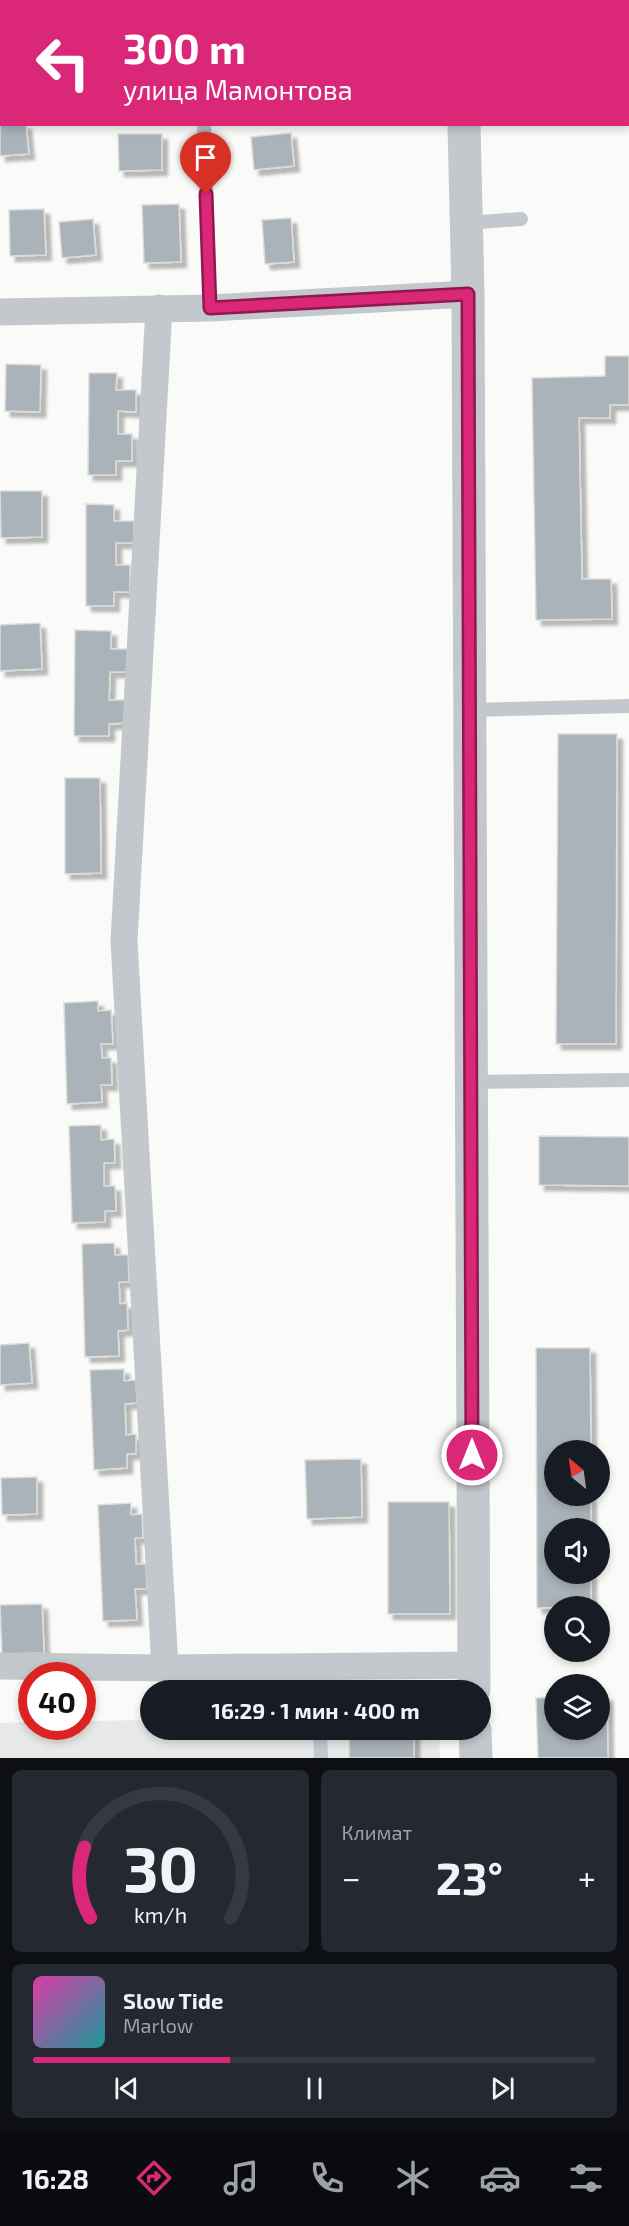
<!DOCTYPE html>
<html lang="ru">
<head>
<meta charset="utf-8">
<style>
  body { margin:0; font-family:"Exo 2",sans-serif; background:#242831; color:#f1f3f6; height:100vh; display:flex; flex-direction:column; font-size:22px; white-space:nowrap }
  * { box-sizing:border-box; margin:0 }
  p { font-size:20px; color:#9ea1a6 }
  .icon { flex:none; width:33px; height:33px; fill:none; stroke:currentColor; stroke-width:2; stroke-linecap:round; stroke-linejoin:round }
  .map { position:relative; height:1758px; overflow:hidden }
  .drawer { display:flex; flex-direction:column; gap:12px; padding:12px; background:#0d0f14; flex:1 }
  .drawer>* { flex:none }
  .banner { position:absolute; left:0px; top:0px; width:630px; height:126px; box-shadow:0 3px 9px #0003; background:#db2777; color:#fff; overflow:hidden }
  .needle { width:39px; rotate:331deg }
  .fabs { position:absolute; left:544px; top:1440px; display:grid; gap:12px }
  .fabs a { display:grid; place-items:center; width:66px; height:66px; border-radius:50%; background:#171b24; box-shadow:0 3px 9px #0003; font-size:30px }
  .speed { position:absolute; left:18px; top:1662px; display:flex; gap:12px; font-size:30px; font-weight:700; text-align:center }
  .speed>* { display:grid; place-content:center; width:78px; height:78px; border-radius:50%; background:#171b24; box-shadow:0 3px 9px #0003; line-height:1 }
  .speed .limit { border:9px solid #d22; background:#fff; color:#111 }
  .pin { position:absolute; display:grid; place-items:center; width:51px; height:51px; color:#fff; margin:-62px -26px; border-radius:50% 50% 50% 0; rotate:-45deg; box-shadow:0 0 6px #0007 }
  .pin .icon { rotate:45deg }
  .me { position:absolute; width:66px; margin:-33px; rotate:0deg; stroke-linejoin:round; filter:drop-shadow(0 0 4px #0008) }
  .turn { display:flex; align-items:center; gap:21px; height:126px; padding:0 24px; font-size:27px }
  .turn .icon { width:78px; height:78px; stroke-width:2.5 }
  .turn b { display:block; font-size:42px; line-height:51px }
  .big { font-size:45px; font-weight:700; line-height:1.1 }
  .drawer .widget { flex:1; display:flex; flex-direction:column; justify-content:center; gap:9px; min-width:0; padding:0 21px; border-radius:9px; background:#242831 }
  .drawer .dial { align-items:center; gap:0 }
  .dial svg { height:156px; overflow:visible; fill:none; stroke:#363941; stroke-width:7; stroke-linecap:round; text-anchor:middle }
  .dial text { fill:#f1f3f6; stroke:none }
  .song { display:flex; align-items:center; gap:18px }
  .cover { width:72px; height:72px; border-radius:9px; background:linear-gradient(135deg,hsl(320 70% 55%),hsl(180 70% 35%)) }
  .played { height:6px; border-radius:3px; background:linear-gradient(90deg,#db2777 35%,#363941 35%) }
  .keys { display:flex; justify-content:space-around; direction:ltr }
  .heat { display:flex; justify-content:space-between; align-items:center; font-size:33px; direction:ltr }
  .drawer .tiles { flex:1; display:grid; gap:12px; grid-template-columns:1fr 1fr }
  .widget:last-child { grid-column:span 2 }
  .trip { position:absolute; left:140px; top:1680px; width:351px; height:60px; border-radius:30px; background:#171b24; box-shadow:0 3px 9px #0003; font-weight:700; line-height:60px; text-align:center }
  .dock { display:flex; height:96px; justify-content:space-around; align-items:center; background:#090b0e; color:#9ea1a6 }
  .dock .icon { width:42px; height:42px }
  .dock .selected { color:#db2777 }
  .dock b { font-size:27px; color:#f1f3f6 }
  .map>svg:first-child { display:block }
  .built { fill:#e8e9e9 }
  .building { fill:#aab3b9; stroke:#dcdcda; stroke-width:1.5; filter:url(#shadow) }
  .lines { fill:none; stroke-linecap:round; stroke-linejoin:round }
  .service { stroke:#c3c8cc; stroke-width:14 }
  .minor { stroke:#c3c8cc; stroke-width:27 }
  .tertiary { stroke:#c3c8cc; stroke-width:33 }
  .route-casing { stroke:#8e194d; stroke-width:15 }
  .route { stroke:#db2777; stroke-width:10 }
</style>
</head>
<body>
<div class="map">
<svg width="629" height="1758" viewBox="0 0 629 1758">
  <defs>
    <filter id="shadow"><feDropShadow dx="5.5" dy="5.5" stdDeviation="1.5" flood-color="#0004"/></filter>
  </defs>
  <rect width="100%" height="100%" fill="#fafaf8"/>
  <path class="built" d="M150,1720V1730H439L440,1758H0V1723L31,1722L32,1726H82L83,1721Z"/>
  <path class="building" d="M0,106L2,124H26L29,154L0,156Z
    M291,133L294,166L254,170L251,137Z
    M118,134H162V170L119,171Z
    M179,204L181,262L144,263L142,205Z
    M44,209L46,255L10,256L9,210Z
    M291,218L294,262L265,264L262,220Z
    M93,219L96,255L62,258L59,222Z
    M605,356H629V405H610V418H579L582,579H611L612,619L536,620L532,378L605,376Z
    M6,364L41,365L40,412L5,411Z
    M89,373H117L116,390H136V412L118,411V434H132V461H116V475H88Z
    M0,491H42V537L1,538Z
    M86,504L114,505V521H134V543H116V565H130V592H114V606H86Z
    M40,623L42,669L0,671V625Z
    M75,630L111,631V649H130V672H110L109,700H125V723L109,724V736H74Z
    M558,734H617L616,1044H556Z
    M65,778H100L101,873L65,874Z
    M98,1001V1011L111,1010L113,1044H101L102,1058H111L112,1085H101L102,1102L67,1104L64,1003Z
    M101,1125V1140L114,1139L115,1163H104V1186H115L116,1211H105V1222L72,1223L69,1126Z
    M539,1136L629,1137V1186L539,1185Z
    M114,1243L115,1255H128L129,1282H119L120,1304L127,1303L128,1330L118,1331L119,1356L85,1357L82,1244Z
    M29,1343L32,1383L0,1385V1345Z
    M536,1348H590L591,1450H555V1496H591V1528H555V1574H591V1606L537,1608Z
    M124,1369V1381L136,1380L137,1403L125,1404L126,1435L136,1434V1454H127V1468L94,1470L90,1370Z
    M361,1459L362,1517L307,1519L305,1460Z
    M37,1477V1514L2,1515L1,1478Z
    M388,1502H449L450,1614H388Z
    M131,1503V1515L142,1514L143,1538H135L136,1564H146L147,1589H135L137,1620L103,1621L98,1505Z
    M42,1604L44,1653L2,1654L0,1605Z
    M600,1696H607L608,1758H538L536,1698L555,1697V1730H600Z
    M349,1730H414V1758H349Z"/>
  <g class="lines">
    <path class="service" d="M199,0V2
      M204,124L210,308
      M467,223L521,219
      M469,710L629,706
      M470,1082L629,1080
      M317,1666L318,1690
      M320,1730L321,1758"/>
    <path class="minor" d="M159,308L124,941L165,1668
      M0,312L210,308L468,294
      M0,1666L165,1668L474,1665"/>
    <path class="tertiary" d="M461,0V2
      M464,124L468,294L474,1690
      M475,1730L476,1758"/>
  </g>
  <g class="lines">
    <defs>
      <path id="route" d="M206,194L210,308L468,294L472,1455"/>
    </defs>
    <use href="#route" class="route-casing"/>
    <use href="#route" class="route"/>
  </g>
</svg>
<div class="fabs">
<a><svg class="needle" viewBox="-14 -14 28 28"><path d="M0-13l5 13h-10z" fill="#e53935"/><path d="M0 13l5-13h-10z" fill="#9ea1a6"/></svg></a>
<a><svg class="icon" aria-label="sound" viewBox="0 0 24 24"><path d="M4 9h4l5-4v14l-5-4H4zM17 9q2 3 0 6"/></svg></a>
<a><svg class="icon" aria-label="search" viewBox="0 0 24 24"><circle cx="10" cy="10" r="6"/><path d="M15 15l6 6"/></svg></a>
<a><svg class="icon" aria-label="layers" viewBox="0 0 24 24"><path d="M12 4l9 5-9 5-9-5zM3 14l9 5 9-5"/></svg></a>
</div>
<div class="speed"><div class="limit">40</div></div>
<div class="pin" style="left:206px;top:194px;background:#d93025"><svg class="icon" aria-label="arrive" viewBox="0 0 24 24"><path d="M6 21V4h12l-3 4 3 4H6"/></svg></div>
<svg class="me" style="left:472px;top:1455px" viewBox="-20 -20 40 40"><circle r="17" fill="#db2777" stroke="#fff" stroke-width="3"/><path d="M0-11L8 9 0 5-8 9z" fill="#fff"/></svg>
<div class="trip">16:29 · 1 мин · 400 m</div>
<div class="banner">
<div class="turn"><svg class="icon" aria-label="left" viewBox="0 0 24 24"><path d="M17 20v-9H6M10 6l-5 5 5 5"/></svg><div><b>300 m</b>улица Мамонтова</div></div>
</div>
</div>
<section class="drawer">
<div class="tiles">
<div class="widget dial"><svg viewBox="0 0 100 80">
<path d="M14 69A42 42 0 1 1 86 69"/>
<path d="M14 69A42 42 0 0 1 11 33" stroke="#db2777"/>
<text x="50" y="56" font-size="32" font-weight="700">30</text>
<text x="50" y="72" font-size="11">km/h</text>
</svg></div>
<div class="widget"><p>Климат</p>
<div class="heat"><a>−</a><b class="big">23°</b><a>+</a></div>
</div>
<div class="widget">
<div class="song"><i class="cover"></i><div><b>Slow Tide</b><p>Marlow</p></div></div>
<div class="played"></div>
<div class="keys"><svg class="icon" aria-label="previous" viewBox="0 0 24 24"><path d="M18 5L8 12l10 7zM5 5v14"/></svg><svg class="icon" aria-label="pause" viewBox="0 0 24 24"><path d="M8 5v14M16 5v14"/></svg><svg class="icon" aria-label="next" viewBox="0 0 24 24"><path d="M6 5l10 7-10 7zM19 5v14"/></svg></div>
</div>
</div>
</section>
<nav class="dock">
<b>16:28</b>
<svg class="icon selected" aria-label="directions" viewBox="0 0 24 24"><path d="M12 3l9 9-9 9-9-9zM9 14v-3h6M13 9l2 2-2 2"/></svg>
<svg class="icon" aria-label="music" viewBox="0 0 24 24"><path d="M9 18V5l10-2v13"/><circle cx="6" cy="18" r="3"/><circle cx="16" cy="16" r="3"/></svg>
<svg class="icon" aria-label="phone" viewBox="0 0 24 24"><path d="M5 4h4l2 5-3 2q2 4 5 5l2-3 5 2v4C11 20 4 13 5 4z"/></svg>
<svg class="icon" aria-label="climate" viewBox="0 0 24 24"><path d="M12 3v18M4 7l16 10M4 17L20 7"/></svg>
<svg class="icon" aria-label="car" viewBox="0 0 24 24"><path d="M5 17H2v-5l4-1 3-4h7l3 4 3 1v5h-3M9 17h6M6 11h13"/><circle cx="7" cy="17" r="2"/><circle cx="17" cy="17" r="2"/></svg>
<svg class="icon" aria-label="filters" viewBox="0 0 24 24"><path d="M4 7h16M4 17h16"/><circle cx="9" cy="7" r="2"/><circle cx="15" cy="17" r="2"/></svg>
</nav>
</body>
</html>
